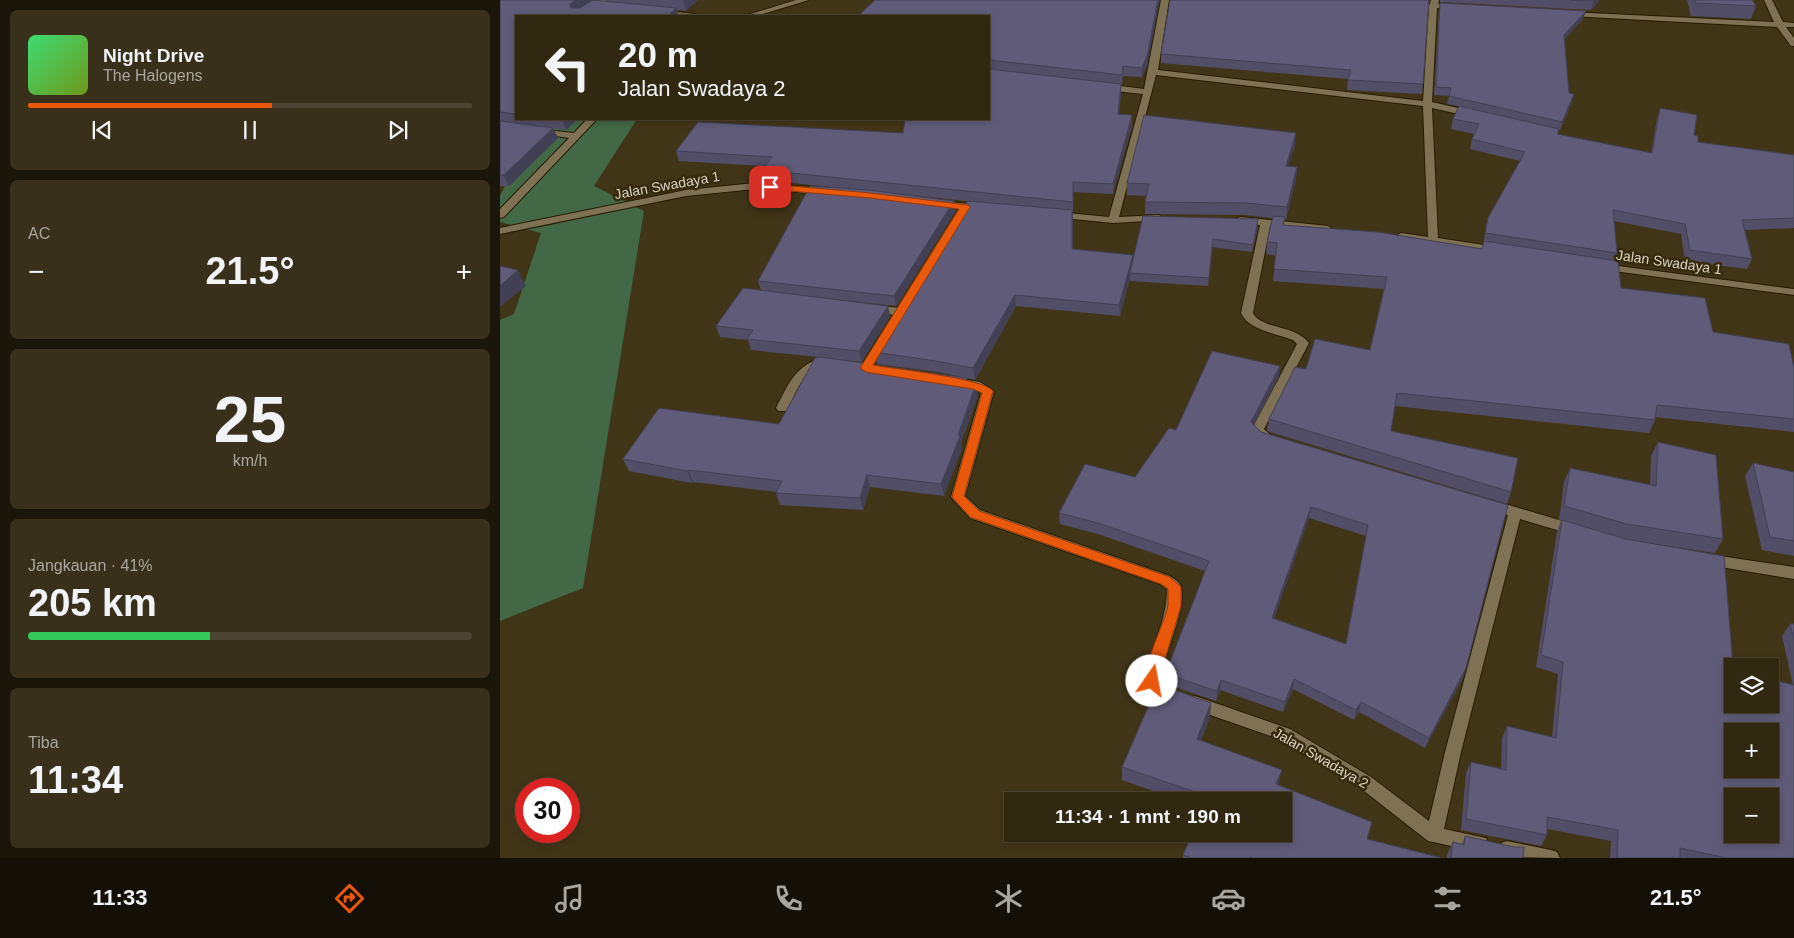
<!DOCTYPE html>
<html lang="id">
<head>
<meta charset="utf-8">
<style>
  body { margin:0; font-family:Arial,sans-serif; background:#39301b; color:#f1f3f6; height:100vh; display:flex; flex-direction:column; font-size:19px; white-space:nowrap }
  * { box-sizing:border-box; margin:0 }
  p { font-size:16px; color:#a8a69f }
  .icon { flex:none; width:28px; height:28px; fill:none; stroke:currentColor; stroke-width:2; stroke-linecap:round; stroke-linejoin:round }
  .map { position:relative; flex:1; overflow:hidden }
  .details { display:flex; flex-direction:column; gap:10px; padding:10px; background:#1b160a; width:500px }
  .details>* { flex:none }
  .top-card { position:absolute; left:15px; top:15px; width:475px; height:105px; border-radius:0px; box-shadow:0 2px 8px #0003,0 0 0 1px #4c4432; background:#312812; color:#f1f3f6; overflow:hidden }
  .tools { position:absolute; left:1224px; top:658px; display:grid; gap:10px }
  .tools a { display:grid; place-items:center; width:55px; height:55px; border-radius:0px; background:#312812; box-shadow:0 2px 8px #0003,0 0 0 1px #4c4432; font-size:25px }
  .speed { position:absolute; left:15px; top:778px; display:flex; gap:10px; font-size:25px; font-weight:700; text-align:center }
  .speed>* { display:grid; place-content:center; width:65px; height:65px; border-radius:50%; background:#312812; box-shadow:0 2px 8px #0003,0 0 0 1px #4c4432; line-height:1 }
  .speed .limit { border:8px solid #d22; background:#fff; color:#111 }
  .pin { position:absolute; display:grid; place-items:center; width:42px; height:42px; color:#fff; margin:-21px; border-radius:10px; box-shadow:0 2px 8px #0006 }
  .me { position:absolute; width:55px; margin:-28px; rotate:12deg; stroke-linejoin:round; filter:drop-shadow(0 0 4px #0008) }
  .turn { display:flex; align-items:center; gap:18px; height:105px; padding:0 20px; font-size:22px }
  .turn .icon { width:65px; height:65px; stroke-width:2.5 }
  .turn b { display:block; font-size:35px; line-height:42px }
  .big { font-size:38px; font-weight:600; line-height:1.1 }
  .details .tile { flex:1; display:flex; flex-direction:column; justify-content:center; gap:8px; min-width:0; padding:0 18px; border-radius:8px; background:#39301b }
  .details .dial { align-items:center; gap:0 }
  .dial b { font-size:65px; line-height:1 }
  .song { display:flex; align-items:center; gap:15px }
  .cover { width:60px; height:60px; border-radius:8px; background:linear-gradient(135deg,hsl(140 70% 55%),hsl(80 70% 35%)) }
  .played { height:5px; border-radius:2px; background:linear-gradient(90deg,#ea580c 55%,#4c4432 55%) }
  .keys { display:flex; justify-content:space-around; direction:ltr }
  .heat { display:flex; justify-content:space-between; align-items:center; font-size:28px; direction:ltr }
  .charge { height:8px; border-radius:4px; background:linear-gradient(90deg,#34c759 41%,#4c4432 0) }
  .trip { position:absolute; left:504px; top:792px; width:288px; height:50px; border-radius:0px; background:#312812; box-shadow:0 2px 8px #0003,0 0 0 1px #4c4432; font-weight:600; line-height:50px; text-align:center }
  .tabs { display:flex; height:80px; justify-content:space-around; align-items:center; background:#141007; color:#a8a69f }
  .tabs .icon { width:35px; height:35px }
  .tabs .current { color:#ea580c }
  .tabs b { font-size:22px; color:#f1f3f6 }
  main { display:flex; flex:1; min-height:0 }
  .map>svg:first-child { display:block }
  .green { fill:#426845 }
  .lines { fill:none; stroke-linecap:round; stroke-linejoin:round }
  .minor-casing { stroke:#281c01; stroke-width:2 }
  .minor { fill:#7f7153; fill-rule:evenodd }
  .wall { fill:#524e67; fill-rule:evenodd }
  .shaded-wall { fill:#424054 }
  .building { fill:#5f5b78; stroke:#424054; fill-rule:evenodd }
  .route { fill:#ea580c; stroke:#983908 }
  .labels { text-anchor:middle; stroke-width:5; stroke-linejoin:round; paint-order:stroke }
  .street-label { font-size:14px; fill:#dbd3c3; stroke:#372b0e }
</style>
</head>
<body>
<main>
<section class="details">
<div class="tile">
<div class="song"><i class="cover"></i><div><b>Night Drive</b><p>The Halogens</p></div></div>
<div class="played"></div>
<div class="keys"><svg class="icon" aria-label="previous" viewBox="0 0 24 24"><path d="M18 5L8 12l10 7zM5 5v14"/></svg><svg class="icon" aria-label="pause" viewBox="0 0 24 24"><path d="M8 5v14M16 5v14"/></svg><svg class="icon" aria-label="next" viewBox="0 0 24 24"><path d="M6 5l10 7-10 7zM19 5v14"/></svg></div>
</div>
<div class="tile"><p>AC</p>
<div class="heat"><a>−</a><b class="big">21.5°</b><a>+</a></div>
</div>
<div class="tile dial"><b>25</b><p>km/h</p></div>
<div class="tile"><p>Jangkauan · 41%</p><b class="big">205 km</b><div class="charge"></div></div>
<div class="tile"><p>Tiba</p><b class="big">11:34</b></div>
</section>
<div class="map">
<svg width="1294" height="858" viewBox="0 0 1294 858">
  <rect width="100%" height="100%" fill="#413518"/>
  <path class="green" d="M46,119H137L94,186L144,211L83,588L0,621V320L14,314L41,233L0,222V196L28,139Z"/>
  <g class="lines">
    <defs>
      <path id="minor" d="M97,0H106L84,16H75Z
        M296,0H309L256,16H244Z
        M661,0H669L658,70L923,101L929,6L931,0H939L938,4L960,5L961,7L957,9L937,8L932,102L975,112L976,114L972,117L932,108L938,238L997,247L1001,248L1002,250L1001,252L901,239L896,236L901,233L928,237L923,106L656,75L619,217L659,215L664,218L663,220L613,223L553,217V213L557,212L609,217L643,94L605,90L601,87L605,84L644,89Z
        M1264,0H1272L1283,22L1294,23V27H1286L1294,38V46H1291L1277,27L1069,16L1065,14L1069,12L1274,22Z
        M158,10L195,14L199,16L161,14H158Z
        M87,119H97L4,217L0,218V209L69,138L36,133V129L74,133Z
        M255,183L323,188L328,191L323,194L255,189L186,196L0,234V228L186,190Z
        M440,201L480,205L485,208L480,211L436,206L435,204Z
        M741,217L828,226L833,229L828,232L770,226L753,313C761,329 796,325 809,343L764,429L775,439L773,442L769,443L754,436L752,429L797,344L793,340C777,334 748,330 741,313L760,225L737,222V218Z
        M1103,264L1294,289V295L1099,269L1098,267Z
        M373,305L400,308L406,312L400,316L369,311L367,309L369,307Z
        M383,336L389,340L374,365L382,367L384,370L378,374L362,371L360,368L379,337Z
        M319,359H329L335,363L333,366C328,367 322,366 317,368C300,375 295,397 286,411H278L276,408C287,387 295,366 319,359Z
        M462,379L480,382L494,391L465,496L480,510L670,576C674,579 680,582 681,587C687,609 664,654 660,679L668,687L676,690L679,695L676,700L671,702L658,697L644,681C650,650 667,621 667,589L660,584L470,518L451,497L481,393L473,389L458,386L456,383Z
        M992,500L1079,526L1081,530L1079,534L1074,535L1020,519L961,752L944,829L986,838L989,844L986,850L980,852L928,841L859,787L779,739L690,708L687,703L690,698L695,696L790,729L871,777L929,821L945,752L1008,515L987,509L985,505L987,501Z
        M1207,554L1294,567V579L1202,564L1200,560L1202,556Z
        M1007,841L1051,850L1057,852L1060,858L1007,857L1001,855L998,849L1001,843Z"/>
    </defs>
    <use href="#minor" class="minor-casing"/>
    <use href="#minor" class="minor"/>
  </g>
  <path class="wall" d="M0,0L106,1L105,0H198L186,11L177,10L179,16H16V119H78L66,130L53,128L58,138L9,186H0Z
    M940,0H1100L1091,10L940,2Z
    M1187,0H1252L1256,6L1251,19L1191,16Z
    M928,2L923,84L922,94L847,90L848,79L661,63V54Z
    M940,3L1083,19L1064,40L1069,93L1072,102L1060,130H1059L1058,134L1151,153L1157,118L1160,108L1194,135L1198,142L1294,155V228L1245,230L1252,259L1247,269L1185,261L1181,234L1114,221L1117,253L1114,260L1121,288L1213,332L1294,368V432L1155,417V420L1149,433L895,406L891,431L1011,492L1007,504L767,431L769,419L806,369L870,350L884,289L773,281L776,256L766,254L767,242L772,218L745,215L645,214V202L646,196L627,195V183L795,145L788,166L797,167L796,179L786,219H784V225L982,249L988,218L1020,161L970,149L972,139L974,134L951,129L953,119L959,106L947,104L949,96L934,95L939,11Z
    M489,16L647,66L642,77L623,76L622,85L621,84V93L619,114L632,125L613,194L573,192V212H572L573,249L633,255V260L758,227L752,252L712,247L708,286L630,281V277L620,316L516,306L475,380L438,372L377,364L374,352L467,201L391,193L454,201L456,210L396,306L297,295L390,316L362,362L336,359L467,378L468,383L476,384L478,396L461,443L462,448L444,496L370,487L363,510L280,505L276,493L277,492L193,482L192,483L129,471L123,459L279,424L319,357L251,350L248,340L220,337L216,326L261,290L258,281L350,189L265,180L262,170L265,166L179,161L176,151L403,133L489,119Z
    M779,376L754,425L761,432L1008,505L963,678L925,748L859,712L854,720L793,689L783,712L720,690L716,701L669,685L665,682L666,672L705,571L598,534L560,524L559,513L635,477L676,430ZM809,518L866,536L846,644L774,618Z
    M1158,442L1223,539L1215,553L1123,539L1232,704L1293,685L1282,636L1290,624H1294V858H1110L1111,841L1047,829V835L1041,846L961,830L966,773L971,762L1001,769L1002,738L1007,726L1052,737L1058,674L1036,667L1057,532L1061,520H1059L1064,482L1070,468L1150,485L1151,456Z
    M1253,463L1294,472V556L1262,550L1245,476Z
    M710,717L701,740L779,783V785L867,839L942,858H683V855L782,801H682L622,780V767Z
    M965,836L1023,858H947V855L953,842L962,844Z"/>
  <path class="shaded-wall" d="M76,0H93L74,15L70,4Z
    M185,0H198L186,11L183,1Z
    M658,0H660L647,66L642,77V68Z
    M1094,0H1100L1091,10L1093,1Z
    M176,8L179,16H168Z
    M1086,11L1083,19L1061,43L1064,35Z
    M621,84V93L618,124V114Z
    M1074,94L1072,102L1060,130L1062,122Z
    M632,115V125L613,194V184Z
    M62,119H78L66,130Z
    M53,128L58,138L9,186L4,175Z
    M796,133L795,145L785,178L786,166Z
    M797,167L796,179L786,219L787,207Z
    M454,201L456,210L396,306L394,296Z
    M572,210L573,221V260L572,249Z
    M758,219V227L752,252L753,245Z
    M633,255V266L630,273V277L620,316L619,305Z
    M18,270L26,286L0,307V286Z
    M515,295L516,306L475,380L473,368Z
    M388,306L390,316L362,362L359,351Z
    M780,366L779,376L750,432L751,422Z
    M476,384L478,396L461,443L462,448L444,496L441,484Z
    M188,470L193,482L192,483L187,471Z
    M367,475L370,487L363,510L360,498Z
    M811,507L809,518L771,628L772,618Z
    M966,668L963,678L925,748L929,738Z
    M794,679L793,689L783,712L785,702Z
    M721,680L720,690L716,701L717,691Z
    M861,702L859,712L854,720L856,710Z
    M711,703L710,717L696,753L697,739Z
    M782,770L779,783L774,798L776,784Z"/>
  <path class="building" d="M0,0H76L70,4L71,8H80L93,0L176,8L168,16H16V114L0,112Z
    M375,0H658L647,56L642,68L623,66L622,75L489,60V16H358Z
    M670,0H929L923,84L848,80L851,70L661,54Z
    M1071,0H1094L1093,1Z
    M1195,0H1252L1256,6L1195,3Z
    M940,3L1086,11L1064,35L1069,93L1074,94L1062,122L949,96L951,88L936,87Z
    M489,69L621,84L618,114L632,115L613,184L573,182V202L262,170L272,157L176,151L198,122L403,133L405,119H489Z
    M959,106L1059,129L1057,134L1152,153L1160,108L1197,115L1194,135L1198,136V142L1294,155V218L1242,220L1252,259L1190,250L1185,224L1113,210L1117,253L985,233L988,218L1025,152L972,139L979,124L953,119Z
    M644,115L796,133L786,166L797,167L787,207L746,203L645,202L649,184L627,183Z
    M0,121L53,128L4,175H0Z
    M310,186L368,190L454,201L394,296L258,281Z
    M468,201L572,210V249L633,255L619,305L515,295L473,368L436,361L374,352Z
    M643,216L758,219L753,245L713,239L709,278L630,273Z
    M773,216L785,217L783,225L878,232L982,249L984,241L1118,261L1121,288L1205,298L1213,332L1289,344L1294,368V419L1157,405L1155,420L897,393L891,431L1018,458L1011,492L769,419L795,367L806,369L815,339L870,350L887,277L774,269L777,243L767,242Z
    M0,266L18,270L0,286Z
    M243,288L388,306L359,351L247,339L253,330L216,326Z
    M712,351L780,366L751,422L761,432L1008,505L966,668L929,738L861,702L856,710L794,679L785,702L721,680L717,691L669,675L666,672L709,561L598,523L559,513L585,464L635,477L669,428L676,430ZM811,507L868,525L846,644L772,618Z
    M321,357L467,378L464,383L476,384L458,435L460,436L441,484L367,475L360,498L276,493L282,481L188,470L187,471L123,459L159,408L279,424L315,358Z
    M1158,442L1216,455L1223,539L1127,524L1064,506L1070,468L1156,486Z
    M1253,463L1294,472V541L1270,537Z
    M1062,520L1126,539L1224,556L1233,666L1232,704H1270V679L1294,685V858H1227L1180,848V858H1117L1118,830L1047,817V835L966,819L971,762L1006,770L1007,726L1056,738L1063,662L1041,655ZM1232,731H1270V769H1232ZM1232,796H1270V834H1232Z
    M1290,624H1294V640Z
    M658,684L711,703L697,739L782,770L776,784L872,822L867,839L942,858H753L750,857V858H692L683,855L692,834H782V801H704L707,796L622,767Z
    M965,836L1014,847H1024L1023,858H951L953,842L964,845Z"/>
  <path class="route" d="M270,184L370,193L468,205L470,207L373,365C394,369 483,378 493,391L464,496L479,511L670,577L681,587V606L657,686L652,687L647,686C639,670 665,624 668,605C668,600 668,594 668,589L661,584L470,517L452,497L482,393L473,389L366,372L360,368L459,209L370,198L267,189L266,187Z"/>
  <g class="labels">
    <g class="street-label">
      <text transform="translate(167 185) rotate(-10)" y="5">Jalan Swadaya 1</text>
      <text transform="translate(1169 262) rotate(8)" y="5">Jalan Swadaya 1</text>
      <text transform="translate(821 758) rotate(30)" y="5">Jalan Swadaya 2</text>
    </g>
  </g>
</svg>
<div class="tools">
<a><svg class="icon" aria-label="layers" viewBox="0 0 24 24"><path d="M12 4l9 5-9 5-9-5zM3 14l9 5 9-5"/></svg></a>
<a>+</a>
<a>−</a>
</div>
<div class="speed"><div class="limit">30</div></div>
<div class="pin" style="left:270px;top:187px;background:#d93025"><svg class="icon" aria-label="arrive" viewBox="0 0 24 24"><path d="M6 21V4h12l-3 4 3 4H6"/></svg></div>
<svg class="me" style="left:652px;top:681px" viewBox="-20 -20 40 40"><circle r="19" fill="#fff"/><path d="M0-13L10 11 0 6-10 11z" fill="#ea580c"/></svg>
<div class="trip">11:34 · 1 mnt · 190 m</div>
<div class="top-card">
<div class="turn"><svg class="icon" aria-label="left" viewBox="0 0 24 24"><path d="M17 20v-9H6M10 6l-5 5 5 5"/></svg><div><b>20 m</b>Jalan Swadaya 2</div></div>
</div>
</div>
</main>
<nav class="tabs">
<b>11:33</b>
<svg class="icon current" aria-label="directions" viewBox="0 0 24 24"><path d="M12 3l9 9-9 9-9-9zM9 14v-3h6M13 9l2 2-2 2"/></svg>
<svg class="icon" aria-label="music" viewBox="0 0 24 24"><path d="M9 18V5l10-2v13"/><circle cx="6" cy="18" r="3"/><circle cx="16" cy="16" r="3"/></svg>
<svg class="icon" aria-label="phone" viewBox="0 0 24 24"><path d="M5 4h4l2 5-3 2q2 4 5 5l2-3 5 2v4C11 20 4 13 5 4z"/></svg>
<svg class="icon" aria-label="climate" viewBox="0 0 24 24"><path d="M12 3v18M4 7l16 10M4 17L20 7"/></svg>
<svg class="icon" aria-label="car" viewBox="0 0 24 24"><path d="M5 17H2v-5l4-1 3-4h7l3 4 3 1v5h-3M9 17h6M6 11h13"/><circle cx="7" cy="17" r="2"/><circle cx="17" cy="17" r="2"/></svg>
<svg class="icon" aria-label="filters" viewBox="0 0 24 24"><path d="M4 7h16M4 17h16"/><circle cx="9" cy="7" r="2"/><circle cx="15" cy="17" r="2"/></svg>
<b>21.5°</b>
</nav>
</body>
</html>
